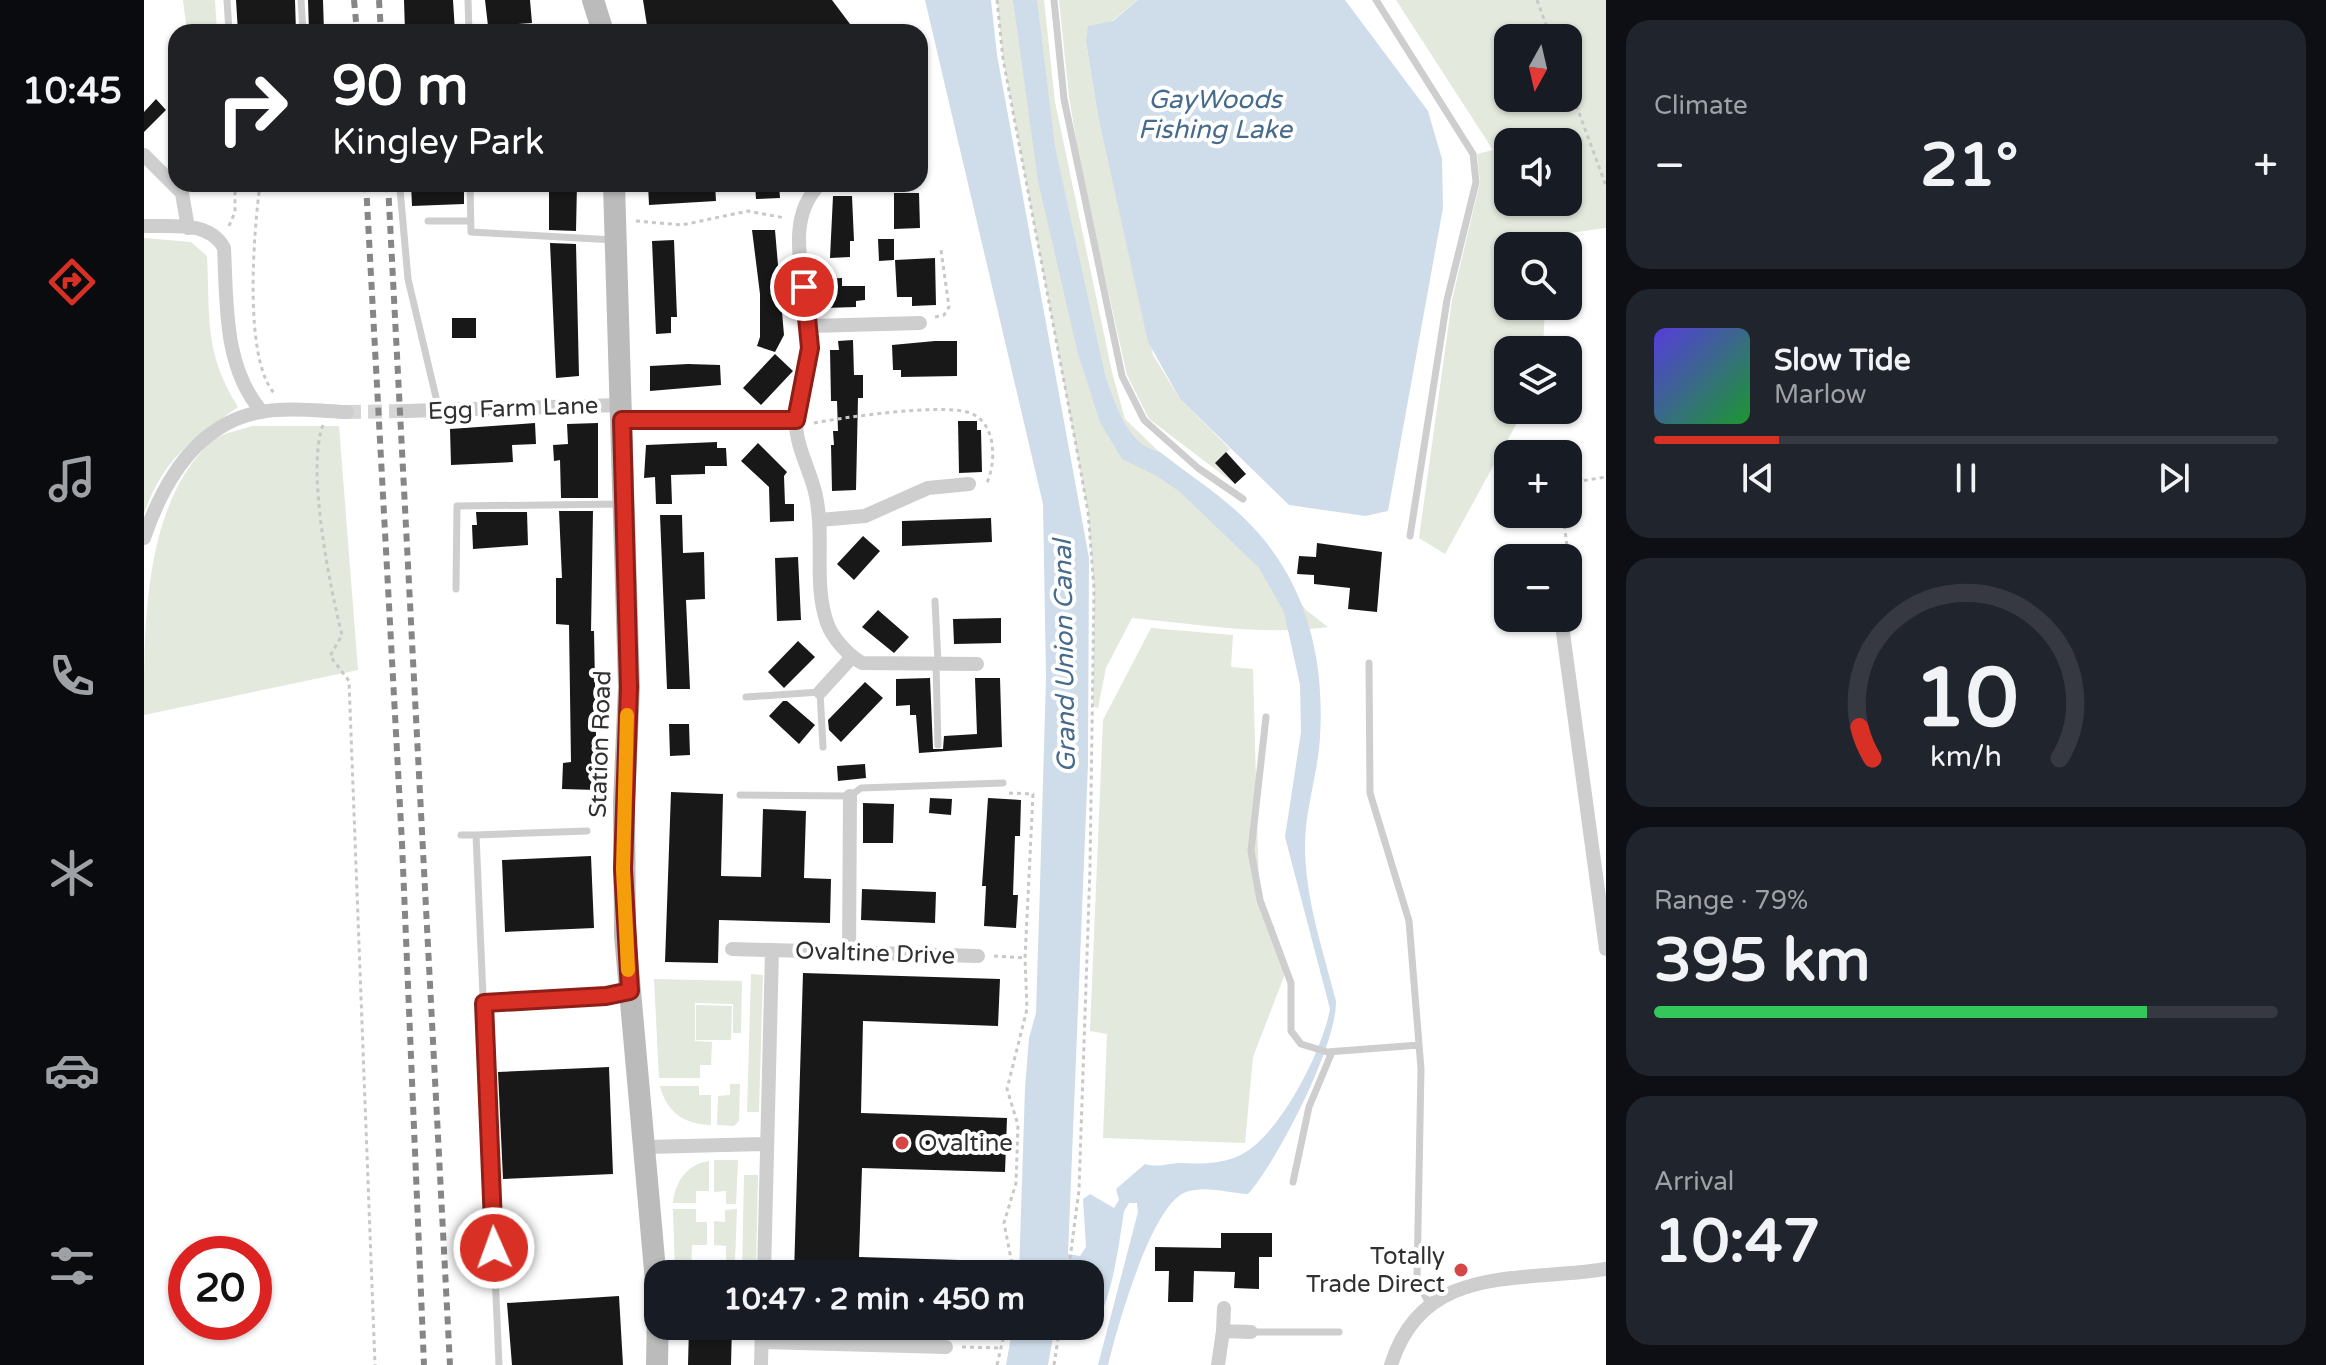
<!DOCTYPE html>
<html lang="en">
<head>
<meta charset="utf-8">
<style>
  body { margin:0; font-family:"Varela Round",sans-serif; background:#20242c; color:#f1f3f6; height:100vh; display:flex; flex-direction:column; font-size:30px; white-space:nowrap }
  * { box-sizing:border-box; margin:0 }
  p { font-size:26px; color:#9ea1a6 }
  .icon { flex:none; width:44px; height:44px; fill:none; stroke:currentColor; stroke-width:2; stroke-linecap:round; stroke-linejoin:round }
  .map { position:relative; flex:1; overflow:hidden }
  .details { display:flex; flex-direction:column; gap:20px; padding:20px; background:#0d0f14; width:720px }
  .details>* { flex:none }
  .banner { position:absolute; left:24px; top:24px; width:760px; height:168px; border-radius:24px; box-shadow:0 2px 6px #0004; background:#202124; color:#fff; overflow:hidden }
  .needle { width:52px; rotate:188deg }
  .fabs { position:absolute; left:1350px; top:24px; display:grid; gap:16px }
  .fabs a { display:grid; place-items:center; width:88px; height:88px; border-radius:16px; background:#171b24; box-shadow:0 2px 6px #0004; font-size:40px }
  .speed { position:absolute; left:24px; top:1236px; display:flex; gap:16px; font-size:40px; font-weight:700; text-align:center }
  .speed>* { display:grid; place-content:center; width:104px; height:104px; border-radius:50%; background:#171b24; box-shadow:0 2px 6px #0004; line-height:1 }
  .speed .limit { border:12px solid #d22; background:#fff; color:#111 }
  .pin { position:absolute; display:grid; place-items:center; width:68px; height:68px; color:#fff; margin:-34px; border:4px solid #fff; border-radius:50%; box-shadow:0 2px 8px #0007 }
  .me { position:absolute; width:88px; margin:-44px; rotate:358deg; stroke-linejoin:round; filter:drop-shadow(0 0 6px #0008) }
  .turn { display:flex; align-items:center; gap:28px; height:168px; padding:0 32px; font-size:36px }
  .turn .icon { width:104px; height:104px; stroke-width:2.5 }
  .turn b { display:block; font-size:56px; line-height:68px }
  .big { font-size:60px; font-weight:800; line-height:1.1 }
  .details .tile { flex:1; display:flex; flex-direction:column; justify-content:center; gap:12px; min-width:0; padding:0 28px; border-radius:24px; background:#20242c }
  .details .dial { align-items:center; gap:0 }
  .dial svg { height:208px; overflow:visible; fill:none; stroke:#363941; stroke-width:7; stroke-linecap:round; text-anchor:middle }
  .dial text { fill:#f1f3f6; stroke:none }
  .song { display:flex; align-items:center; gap:24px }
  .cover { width:96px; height:96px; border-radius:12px; background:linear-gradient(135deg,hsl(250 70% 55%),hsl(130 70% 35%)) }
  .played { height:8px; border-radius:4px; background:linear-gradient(90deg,#d93025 20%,#363941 20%) }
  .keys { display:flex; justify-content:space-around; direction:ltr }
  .heat { display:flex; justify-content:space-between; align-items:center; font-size:44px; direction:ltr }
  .charge { height:12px; border-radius:6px; background:linear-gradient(90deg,#34c759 79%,#363941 0) }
  .trip { position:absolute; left:500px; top:1260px; width:460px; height:80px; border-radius:24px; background:#171b24; box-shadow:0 2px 6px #0004; font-weight:800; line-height:80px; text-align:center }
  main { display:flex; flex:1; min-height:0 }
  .dock { display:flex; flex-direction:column; width:144px; justify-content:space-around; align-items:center; background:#090b0e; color:#9ea1a6 }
  .dock .icon { width:56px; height:56px }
  .dock .on { color:#d93025 }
  .dock b { font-size:36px; color:#f1f3f6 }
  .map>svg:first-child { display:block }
  .green { fill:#e3e9dd; fill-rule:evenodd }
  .water { fill:#cfddea }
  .building { fill:#181818 }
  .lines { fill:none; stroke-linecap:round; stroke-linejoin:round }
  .street-tunnel { stroke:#d6d6d6; stroke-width:14; stroke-dasharray:14 7; stroke-linecap:butt }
  .path { stroke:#c8c8c8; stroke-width:3; stroke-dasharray:4 4; stroke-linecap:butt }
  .lane { stroke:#cecece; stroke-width:7 }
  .street { stroke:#cecece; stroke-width:14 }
  .secondary { stroke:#bbb; stroke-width:22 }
  .rail { stroke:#868686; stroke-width:6; stroke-dasharray:8 6; stroke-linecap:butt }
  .route-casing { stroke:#8d1f18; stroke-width:20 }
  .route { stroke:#d93025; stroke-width:14 }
  .slow { stroke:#f59e0b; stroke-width:14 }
  .poi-dot { fill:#d54746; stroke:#fff; stroke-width:3 }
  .labels { text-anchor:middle; stroke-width:8; stroke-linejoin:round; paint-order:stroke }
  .street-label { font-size:24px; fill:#313131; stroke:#fff }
  .poi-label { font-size:24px; fill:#313131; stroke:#fff; text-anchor:start }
  .water-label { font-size:26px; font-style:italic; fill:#466b8c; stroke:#fff }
</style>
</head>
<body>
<main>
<nav class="dock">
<b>10:45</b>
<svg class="icon on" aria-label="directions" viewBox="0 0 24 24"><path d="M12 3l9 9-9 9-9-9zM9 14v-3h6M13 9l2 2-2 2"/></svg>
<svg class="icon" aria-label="music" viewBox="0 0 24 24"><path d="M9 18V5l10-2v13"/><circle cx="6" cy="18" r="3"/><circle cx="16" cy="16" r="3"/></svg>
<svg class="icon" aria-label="phone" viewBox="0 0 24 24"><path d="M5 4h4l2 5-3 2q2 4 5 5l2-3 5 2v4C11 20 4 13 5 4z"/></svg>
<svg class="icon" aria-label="climate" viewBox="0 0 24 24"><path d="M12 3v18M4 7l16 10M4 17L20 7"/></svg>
<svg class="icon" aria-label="car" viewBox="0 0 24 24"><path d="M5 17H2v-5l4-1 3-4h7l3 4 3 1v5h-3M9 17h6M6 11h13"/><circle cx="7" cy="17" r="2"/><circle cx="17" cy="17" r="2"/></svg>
<svg class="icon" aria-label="filters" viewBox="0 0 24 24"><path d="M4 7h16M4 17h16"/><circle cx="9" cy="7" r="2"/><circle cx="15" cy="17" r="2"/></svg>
</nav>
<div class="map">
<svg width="1462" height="1365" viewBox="0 0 1462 1365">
  <rect width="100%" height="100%" fill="#fff"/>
  <path class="green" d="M39,0H71L73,32H43Z
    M853,0H900L911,102L968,372L981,419L1100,533L1162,610L1184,627C1119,636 1053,624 988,618L962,668L954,708L949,706L950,588L944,512L859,59Z
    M915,0H994L942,42L954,116L1009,355L1036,399L1086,449L1071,463L1091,484L1005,419L983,375L939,180L925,97Z
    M1252,0H1462V228L1404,236L1403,246H1364V306H1401L1399,350H1364V410H1380L1301,554L1275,538L1308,300L1336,182L1333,154L1349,150ZM1364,38H1424V98H1364ZM1364,142H1424V202H1364Z
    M0,238L47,242L63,256C66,318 60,353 94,407C48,439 19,459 0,514Z
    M108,426H195L214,670L0,715C0,622 0,503 68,441C79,433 96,430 108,426Z
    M1007,628L1089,635L1087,667L1109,669L1115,891L1141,974L1109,1057L1101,1143L959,1138L963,1034L946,1031L959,720Z
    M607,974L619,975L615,1112H603Z
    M510,979L598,981L597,1033H589V1004L551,1003V1041L568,1042L567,1065H556V1078H515Z
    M552,1005L588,1006L587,1040H552Z
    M586,1084H596L595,1121L590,1126L573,1125L574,1096L586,1095Z
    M516,1086H555V1095H567V1125C540,1124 523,1113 516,1086Z
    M570,1160H594L592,1204H582V1191L570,1192Z
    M565,1161V1191H552V1203H529C531,1182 543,1164 565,1161Z
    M600,1175H614L612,1274H598Z
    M529,1209H552V1222H563V1245H548L547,1274H531Z
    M593,1209L591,1261H582V1246L570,1245V1221L581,1222V1210Z"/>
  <path class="water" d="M781,0H847L853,55L945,558L944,764L924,1254L936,1256L942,1247L939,1199L946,1194L970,1208L975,1200L972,1189L1001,1164C1015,1168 1024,1163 1037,1163C1055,1164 1075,1164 1092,1157C1133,1142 1179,1050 1186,1009L1141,837L1157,732L1156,685L1140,612L1115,568L1036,492L1013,476L978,459L956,422L934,354L894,181L869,0H893L911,147L961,375C971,403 983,446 1016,452C1045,475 1077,495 1102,520C1162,579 1181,657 1176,737C1174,774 1161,809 1161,846C1161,898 1179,950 1192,1001C1193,1045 1134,1160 1104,1194C1084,1193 1062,1185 1042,1192C1007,1204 973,1329 964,1365H954L994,1212L993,1203H985L980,1211C976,1238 967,1310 948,1326L946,1274H875L881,1088L885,1038L892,1013L896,885L902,677L899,504Z
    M994,0H1201L1284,111L1298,159L1299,208L1244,511L1221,516L1145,505L1036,399L1004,342L954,116L942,42L944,26L969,21Z
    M869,1326H911L904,1365H862Z"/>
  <path class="building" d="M92,0H151L152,32H94Z
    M164,0H179L180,32H165Z
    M260,0H309L311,32H261Z
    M341,0H386L388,23L344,26Z
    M499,0H688L712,32H504Z
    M12,99L22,110L0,132V112Z
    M267,184H320V204L268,206Z
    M405,184H433L432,231L405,230Z
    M504,184H571L572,201L505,205Z
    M611,184H635L636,198L612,199Z
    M750,193H775L776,228L750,229Z
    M689,196H708L710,241H706V257L686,258Z
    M608,230H631L640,335L631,352L613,346L616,337V294Z
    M734,239H750V260L735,261Z
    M530,240L533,317H527V333L512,334L508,241Z
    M406,243L432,244L435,376L412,378Z
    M791,258L792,305L768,306V297H753L751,260Z
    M698,278V286H721V300L712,301V307L680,308V279Z
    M308,318H332V338H308Z
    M709,340L710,375H719V398H714L712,490L688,491L687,445H690L689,431H694L693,401H687L686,350H695L694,341Z
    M791,341H813V376L757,377V370H749L748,345Z
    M631,354L649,371L617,405L599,388Z
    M544,364L576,365L577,385L506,391V366Z
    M814,421H833V430H837L838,472L815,473Z
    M391,423L392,444L368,445L369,462L307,465L306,429Z
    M454,423V498H417L416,460L410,461L409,445L424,444L423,424Z
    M573,442V448H582L583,466H561V474L527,475L528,504H512L511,477L500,478L502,445Z
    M614,443L643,472L640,476L641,504H650V521L626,522L625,487L597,461Z
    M1082,452L1102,474L1091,484L1071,463Z
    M415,511H449L447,631H450L453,790L418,789L419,763L427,762L425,625L412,624V578H418Z
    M332,512H383L384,545L329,549L328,525H333Z
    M516,515H538L539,553L560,552L561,599L542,600L546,689H523Z
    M847,518L848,542L758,546V521Z
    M719,536L736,551L710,580L693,564Z
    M1173,543L1238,552L1233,612L1204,609L1206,588L1170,584V575L1153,574L1155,556L1172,557Z
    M654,557L657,620L633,621L631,558Z
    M734,610L765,637L750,653L718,627Z
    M857,618V643L810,644L809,619Z
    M654,641L671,657L640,688L624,672Z
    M786,678L789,749H799L800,736L833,734L831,678H856L858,747L775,753L772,715H766V705L752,706V679Z
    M721,682L739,698L697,742L685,730L684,720Z
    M639,701H643L671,725L655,744L625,716Z
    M525,724H545L546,755L526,756Z
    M721,764L722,778L694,781L693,766Z
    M527,792L579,794L577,876L617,877L619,809L662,811L660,878L687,879L686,923L575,920L574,963L521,962Z
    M786,798L808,799L807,815L785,813Z
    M844,798L877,800L876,836H871L869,895H874L872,928L840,926L842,886H838Z
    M719,803L750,804L749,843H719Z
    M447,856L450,928L361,932L358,860Z
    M718,889L792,892L791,923L717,920Z
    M659,973L856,979L854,1026L719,1021L717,1113L863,1118L861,1172L718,1168L715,1257L848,1261V1274H650Z
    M465,1067L469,1174L359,1179L354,1072Z
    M1077,1233H1128V1257H1115V1289L1090,1288L1091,1272L1050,1271L1049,1302H1024L1025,1271H1011V1247L1077,1248Z
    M475,1296L479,1365H368L363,1303Z
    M545,1326H588L587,1365H544Z"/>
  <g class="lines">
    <path class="street-tunnel" d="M203,412L261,411"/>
    <path class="path" d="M853,0L859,59L932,445L944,512L950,588L946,868L935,1190L924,1274
      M1393,0L1407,38
      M1424,83L1462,186
      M116,184C110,230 99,357 130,393
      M492,221L538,225L604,211L641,218
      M85,226L91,212V184
      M791,317L800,315L805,307L797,250
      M670,423C701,417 795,404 823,412C853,420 853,462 842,485
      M179,425C162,468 186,588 198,635L186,656L205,681L231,1365
      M1424,483L1462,477
      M1414,558L1423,546L1419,514
      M865,793L889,794L881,958L883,1009L863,1089L874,1125L872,1183L860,1223L870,1274
      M850,956L881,958
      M818,1347L857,1348
      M853,1365L862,1326
      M910,1365L916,1326"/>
    <path class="lane" d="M83,0L85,32
      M157,0L159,32
      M324,0L325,32
      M910,0L920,99L978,376L1000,420L1054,468L1099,499
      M1232,0L1329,154L1332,182L1303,300L1266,536
      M326,184L327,232L470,240
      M658,184L669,190
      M256,189L264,279L295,410
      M284,221H327
      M312,589L313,506L477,504
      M791,601L794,663
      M1225,663L1226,793L1265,921L1277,1069L1273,1280L1285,1304
      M792,665L794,745
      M602,697L676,692L679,747
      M1122,717L1107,851L1116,900L1147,983V1031L1157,1044L1183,1052L1275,1045
      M596,795L706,796L717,788L859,783
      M317,835H332
      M340,1003L462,996L484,992
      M1149,1182L1165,1107L1188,1052
      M1107,1332H1195
      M355,1365L332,835L443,831"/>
    <path class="street" d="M0,155L38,193L44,228
      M676,184C633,226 670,296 665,348C663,372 653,396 652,420C651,446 667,471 672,496C681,538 669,582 683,623C689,639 704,655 718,663L833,664
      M0,226C28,227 65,220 80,248C83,303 79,367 118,412
      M666,326L776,323
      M261,411L477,405
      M478,420H652
      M676,520L721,516L784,488L825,484
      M0,538C19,482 53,424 116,412C144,407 176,411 203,412
      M1417,618L1462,949
      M676,692L708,657
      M588,949L834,956
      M705,952L706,796
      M502,1147L623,1144
      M620,1274L628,950
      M1079,1331L1080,1308
      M618,1342L802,1347
      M617,1365L618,1326
      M1074,1365L1079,1331L1107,1332
      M1247,1365C1279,1262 1377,1283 1462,1269"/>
    <path class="secondary" d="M449,0L459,32
      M470,184L485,687L480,804L481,935L514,1304
      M513,1365L514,1310"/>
    <path class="rail" d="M210,0L213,32
      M235,0L237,32
      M222,184L258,843L280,1365
      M244,184L306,1365"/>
  </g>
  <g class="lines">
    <defs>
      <path id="route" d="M350,1248L340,1003L462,996L486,991L479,869L485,687L478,420H652L666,348L660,287"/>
    </defs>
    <use href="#route" class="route-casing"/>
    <use href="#route" class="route"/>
    <path class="slow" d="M483,715L479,869L484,970"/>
  </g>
  <g class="poi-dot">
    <circle cx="758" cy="1143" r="8"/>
    <circle cx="1317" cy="1270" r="8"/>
  </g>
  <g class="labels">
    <g class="street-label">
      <text transform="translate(369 408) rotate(-2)" y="8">Egg Farm Lane</text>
      <text transform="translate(456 744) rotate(-88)" y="8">Station Road</text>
      <text transform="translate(731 953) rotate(2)" y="8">Ovaltine Drive</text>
    </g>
    <g class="poi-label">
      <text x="774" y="1151">Ovaltine</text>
      <text x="1301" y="1264" text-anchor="end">Totally<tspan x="1301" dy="28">Trade Direct</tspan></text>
    </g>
    <g class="water-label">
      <text x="1071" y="108">GayWoods<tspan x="1071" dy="30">Fishing Lake</tspan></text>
      <text transform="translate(920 656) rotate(-91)" y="9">Grand Union Canal</text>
    </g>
  </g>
</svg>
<div class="fabs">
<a><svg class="needle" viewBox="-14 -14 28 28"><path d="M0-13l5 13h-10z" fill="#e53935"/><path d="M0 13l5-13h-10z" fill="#9ea1a6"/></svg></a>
<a><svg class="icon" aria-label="sound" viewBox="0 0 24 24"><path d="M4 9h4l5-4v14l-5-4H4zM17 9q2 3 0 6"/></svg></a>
<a><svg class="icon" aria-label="search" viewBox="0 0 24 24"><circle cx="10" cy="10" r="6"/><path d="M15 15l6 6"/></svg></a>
<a><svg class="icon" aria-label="layers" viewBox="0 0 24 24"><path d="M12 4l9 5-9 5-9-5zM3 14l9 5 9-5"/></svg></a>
<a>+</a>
<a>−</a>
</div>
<div class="speed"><div class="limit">20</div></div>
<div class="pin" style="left:660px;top:287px;background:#d93025"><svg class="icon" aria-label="arrive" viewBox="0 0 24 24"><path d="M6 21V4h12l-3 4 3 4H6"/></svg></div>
<svg class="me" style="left:350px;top:1248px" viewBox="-20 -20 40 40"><circle r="17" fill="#d93025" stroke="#fff" stroke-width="3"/><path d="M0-11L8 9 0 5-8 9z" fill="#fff"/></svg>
<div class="trip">10:47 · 2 min · 450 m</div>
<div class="banner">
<div class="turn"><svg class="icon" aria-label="right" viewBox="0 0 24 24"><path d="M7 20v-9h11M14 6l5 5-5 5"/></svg><div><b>90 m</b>Kingley Park</div></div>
</div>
</div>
<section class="details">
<div class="tile"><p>Climate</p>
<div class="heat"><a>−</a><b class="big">21°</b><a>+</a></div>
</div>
<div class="tile">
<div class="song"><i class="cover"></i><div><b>Slow Tide</b><p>Marlow</p></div></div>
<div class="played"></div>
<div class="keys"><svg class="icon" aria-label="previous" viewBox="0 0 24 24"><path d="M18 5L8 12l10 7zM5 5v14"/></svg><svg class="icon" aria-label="pause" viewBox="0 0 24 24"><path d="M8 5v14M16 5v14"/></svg><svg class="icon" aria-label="next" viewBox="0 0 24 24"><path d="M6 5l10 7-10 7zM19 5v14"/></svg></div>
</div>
<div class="tile dial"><svg viewBox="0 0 100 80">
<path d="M14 69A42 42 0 1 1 86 69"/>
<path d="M14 69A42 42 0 0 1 9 57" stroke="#d93025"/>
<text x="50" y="56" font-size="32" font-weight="700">10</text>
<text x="50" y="72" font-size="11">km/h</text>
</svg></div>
<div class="tile"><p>Range · 79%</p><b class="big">395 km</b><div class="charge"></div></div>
<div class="tile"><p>Arrival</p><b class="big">10:47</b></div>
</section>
</main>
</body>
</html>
